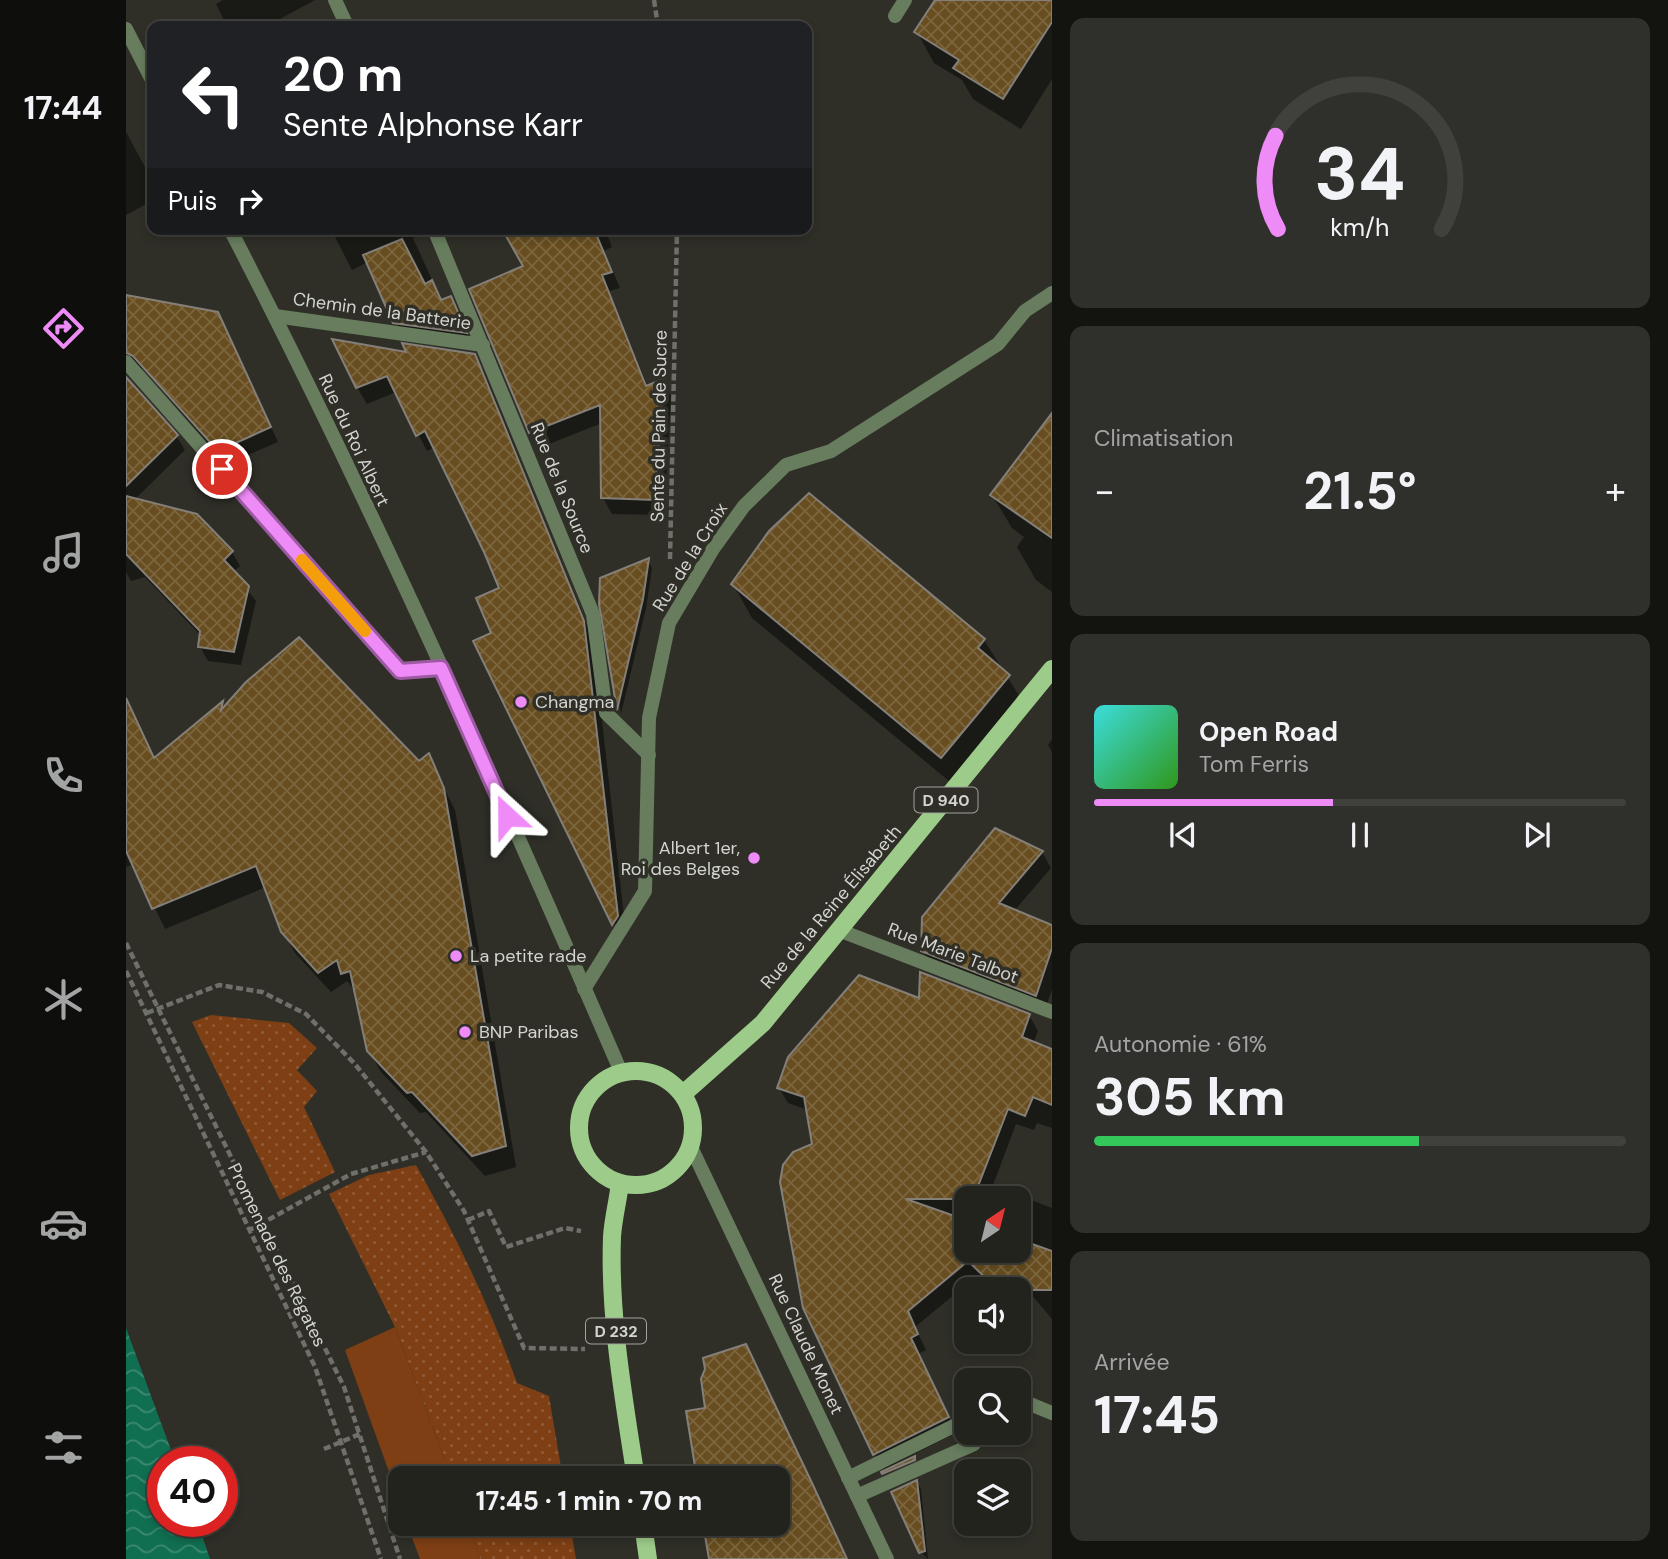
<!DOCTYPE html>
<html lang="fr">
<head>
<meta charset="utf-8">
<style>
  body { margin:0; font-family:"DM Sans",sans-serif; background:#2f2f2b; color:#f1f3f6; height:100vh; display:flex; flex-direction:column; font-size:26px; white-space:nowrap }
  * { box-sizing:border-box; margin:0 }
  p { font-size:23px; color:#a3a4a4 }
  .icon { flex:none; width:38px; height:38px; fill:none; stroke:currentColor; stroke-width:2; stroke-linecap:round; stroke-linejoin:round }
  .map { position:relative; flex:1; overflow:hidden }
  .panel { display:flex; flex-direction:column; gap:18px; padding:18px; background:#131310; width:616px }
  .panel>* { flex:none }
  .hud { position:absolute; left:21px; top:21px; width:665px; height:214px; border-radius:14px; box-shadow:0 4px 10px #0003,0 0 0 2px #40403c; background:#202124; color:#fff; overflow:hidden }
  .needle { width:46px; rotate:35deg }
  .tools { position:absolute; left:828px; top:1186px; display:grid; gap:14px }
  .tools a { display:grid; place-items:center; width:77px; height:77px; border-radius:14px; background:#23231e; box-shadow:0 4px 10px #0003,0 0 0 2px #40403c; font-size:35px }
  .speed { position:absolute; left:21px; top:1446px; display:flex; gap:14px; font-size:35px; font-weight:700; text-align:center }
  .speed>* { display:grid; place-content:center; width:91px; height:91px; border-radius:50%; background:#23231e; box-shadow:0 4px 10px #0003,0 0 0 2px #40403c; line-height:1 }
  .speed .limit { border:10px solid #d22; background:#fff; color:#111 }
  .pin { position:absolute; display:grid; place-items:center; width:60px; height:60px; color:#fff; margin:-30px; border:4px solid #fff; border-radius:50%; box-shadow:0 2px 7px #0007 }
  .me { position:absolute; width:77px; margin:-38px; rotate:336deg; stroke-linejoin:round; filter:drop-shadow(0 0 5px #0008) }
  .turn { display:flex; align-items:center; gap:24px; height:147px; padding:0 21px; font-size:32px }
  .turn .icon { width:91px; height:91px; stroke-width:2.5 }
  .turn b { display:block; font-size:49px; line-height:60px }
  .then { display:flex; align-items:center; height:66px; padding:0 21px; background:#0003; gap:14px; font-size:26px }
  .big { font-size:52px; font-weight:700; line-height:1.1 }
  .panel .card { flex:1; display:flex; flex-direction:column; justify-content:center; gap:10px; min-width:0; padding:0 24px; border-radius:14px; background:#2f2f2b }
  .panel .dial { align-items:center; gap:0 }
  .dial svg { height:182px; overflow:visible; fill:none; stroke:#40403c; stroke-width:7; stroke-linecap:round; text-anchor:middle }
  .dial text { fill:#f1f3f6; stroke:none }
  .song { display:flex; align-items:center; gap:21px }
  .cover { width:84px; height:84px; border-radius:10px; background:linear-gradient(135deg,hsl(180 70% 55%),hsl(110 70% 35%)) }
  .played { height:7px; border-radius:4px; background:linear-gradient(90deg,#ef8bf7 45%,#40403c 45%) }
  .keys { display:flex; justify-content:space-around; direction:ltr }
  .heat { display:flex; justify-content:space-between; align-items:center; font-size:38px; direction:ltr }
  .charge { height:10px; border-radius:5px; background:linear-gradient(90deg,#34c759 61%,#40403c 0) }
  .trip { position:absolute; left:262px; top:1466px; width:402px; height:70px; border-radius:14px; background:#23231e; box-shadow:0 4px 10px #0003,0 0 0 2px #40403c; font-weight:700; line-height:70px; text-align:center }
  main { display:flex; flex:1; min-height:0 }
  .tab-bar { display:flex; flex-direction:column; width:126px; justify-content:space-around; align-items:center; background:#0e0e0c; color:#a3a4a4 }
  .tab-bar .icon { width:49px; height:49px }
  .tab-bar .active { color:#ef8bf7 }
  .tab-bar b { font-size:32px; color:#f1f3f6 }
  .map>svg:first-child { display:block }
  .green { fill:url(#green-dots) }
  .pitch { fill:#7e3f14 }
  .water { fill:url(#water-waves) }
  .shadow { fill:#0007; fill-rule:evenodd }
  .building { fill:url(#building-cross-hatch); stroke:#847f78; stroke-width:2 }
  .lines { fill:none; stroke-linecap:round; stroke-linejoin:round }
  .path { stroke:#70706a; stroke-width:4.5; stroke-dasharray:7 3.5; stroke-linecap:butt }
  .service { stroke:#677d5e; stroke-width:14 }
  .minor { stroke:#677d5e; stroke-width:14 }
  .tertiary { stroke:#677d5e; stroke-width:14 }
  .primary { stroke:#9dcc8a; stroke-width:18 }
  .route-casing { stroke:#9b5aa1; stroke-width:18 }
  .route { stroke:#ef8bf7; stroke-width:12 }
  .slow { stroke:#f59e0b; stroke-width:12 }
  .poi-dot { fill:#ef8bf7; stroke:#2f2f28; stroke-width:2.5 }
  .labels { text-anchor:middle; stroke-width:7; stroke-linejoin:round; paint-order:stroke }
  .shield { fill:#2f2f28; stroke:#a2a29e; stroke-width:2 }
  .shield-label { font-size:16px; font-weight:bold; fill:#d4d4d0 }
  .street-label { font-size:18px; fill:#d4d4d0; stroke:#2f2f28 }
  .poi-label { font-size:18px; fill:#d4d4d0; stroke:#2f2f28; text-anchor:start }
</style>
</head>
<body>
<main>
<nav class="tab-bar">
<b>17:44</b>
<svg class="icon active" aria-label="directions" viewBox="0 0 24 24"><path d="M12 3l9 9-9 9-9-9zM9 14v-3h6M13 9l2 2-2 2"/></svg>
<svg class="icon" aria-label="music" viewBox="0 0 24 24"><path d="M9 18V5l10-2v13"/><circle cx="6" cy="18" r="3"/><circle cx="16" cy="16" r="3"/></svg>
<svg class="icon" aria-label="phone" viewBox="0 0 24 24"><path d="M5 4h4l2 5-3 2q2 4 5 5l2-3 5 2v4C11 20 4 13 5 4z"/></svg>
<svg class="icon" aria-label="climate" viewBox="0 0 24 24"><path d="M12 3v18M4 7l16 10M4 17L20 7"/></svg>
<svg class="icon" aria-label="car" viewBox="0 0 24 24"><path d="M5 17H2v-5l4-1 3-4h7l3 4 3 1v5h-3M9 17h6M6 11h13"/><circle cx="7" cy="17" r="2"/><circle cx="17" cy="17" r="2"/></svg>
<svg class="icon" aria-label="filters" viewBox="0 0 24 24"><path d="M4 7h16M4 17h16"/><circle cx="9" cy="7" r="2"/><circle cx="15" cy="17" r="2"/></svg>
</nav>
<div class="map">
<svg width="926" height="1559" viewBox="0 0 926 1559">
  <defs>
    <pattern id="green-dots" width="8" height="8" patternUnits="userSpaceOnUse" patternTransform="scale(1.75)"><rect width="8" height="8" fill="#7e3f14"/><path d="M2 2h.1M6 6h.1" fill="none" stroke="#8f5a35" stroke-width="1.8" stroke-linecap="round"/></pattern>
    <pattern id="water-waves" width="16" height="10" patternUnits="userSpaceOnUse" patternTransform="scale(1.75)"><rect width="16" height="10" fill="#106f51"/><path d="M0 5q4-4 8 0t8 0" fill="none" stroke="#3d8971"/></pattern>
    <pattern id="building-cross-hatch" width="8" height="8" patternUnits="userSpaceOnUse" patternTransform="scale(1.75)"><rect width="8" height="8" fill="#674d1f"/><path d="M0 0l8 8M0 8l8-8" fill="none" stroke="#7c663e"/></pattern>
  </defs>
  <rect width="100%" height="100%" fill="#2f2f28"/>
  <path class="green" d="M85,1015L163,1023L191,1048L171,1070L191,1091L178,1107L209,1172L154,1200L66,1022Z
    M290,1165C330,1236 364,1306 391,1383L423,1396L437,1479H326L269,1327L203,1194L243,1175Z
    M342,1524H444L450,1559H354Z"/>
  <path class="pitch" d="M269,1327L326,1479H275V1505L219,1350Z
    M281,1524H342L354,1559H294Z"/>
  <path class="water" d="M0,1328L49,1461H37V1521H71L84,1559H0Z"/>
  <path class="shadow" d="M97,0H189L141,26H101L90,4Z
    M811,0H926V79L895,129L847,99L836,80L808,63L791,32Z
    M0,132L26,180V201L0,215Z
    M205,229H307L287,238L316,302L325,298L347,348L278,338L242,262L226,270Z
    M380,229H479L486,247L478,251L494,288L483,291L522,387L536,381L545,396L538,515L486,514L477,498L476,423L413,448L404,433L345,290L400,267Z
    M0,297L99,328L152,442L101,464L17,369L6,366L0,372Z
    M283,354L348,355L358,372L467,640L500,934L497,940L349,642L368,634L375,589L359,551L309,447L301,451L270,392L241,404L231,387Z
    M0,379L50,436L59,450L8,500L106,552L114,566L107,572L130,601L115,665L82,661L74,647L75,636L19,577L5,581L0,572Z
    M926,415V592L910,580L891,547L898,537L886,528L866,495Z
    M522,561L526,568L520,608L495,714L475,603Z
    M607,584L858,640L902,710L835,791L626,618Z
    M96,703L99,708L293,764L302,756L329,810L390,1167L359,1176L300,1112L294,1113L255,1072L243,1051L231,993L221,981L205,992L169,953L157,931L140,887L39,929L8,864L0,867V707L14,727L29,759Z
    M926,739V752L922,745Z
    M916,852L925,868L888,911L926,926V989L919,1010L806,967L797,951Z
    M794,1000L903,1015L912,1031L907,1044L926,1051V1128L911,1123L908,1130L890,1124L867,1185L926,1208V1319L904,1293L892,1306V1290H867L852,1275L789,1327L800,1350L792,1354L830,1433L758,1469L749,1454L682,1110L662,1103L653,1088ZM840,1199H892V1251H840Z
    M791,1482L795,1489L802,1559L795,1552Z"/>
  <path class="building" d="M809,0H926V22L877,99L827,68L833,60L788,32Z
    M376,229H468L486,272L476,275L520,386L537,379L529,500L475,498L474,405L403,433L343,289L397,266Z
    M276,239L299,284L306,280L315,300L325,296L341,333L267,323L237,255Z
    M0,295L92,312L145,427L92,451L7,356L0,353Z
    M206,339L280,352L276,343L349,354L458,621L492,916L486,925L347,641L365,633L350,598L373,588L358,552L299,431L290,436L261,376L230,388Z
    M0,377L52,435L0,486Z
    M926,413V538L864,495Z
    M683,493L859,639L852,648L884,675L815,758L605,584L643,531Z
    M0,496L71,514L107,551L98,560L123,586L108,652L72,647L74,631L0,554Z
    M523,558L517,599L491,710L473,604L474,578Z
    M173,637L293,761L303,753L318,788L380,1146L346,1156L286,1092L281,1093L241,1051L224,971L215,974L211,960L192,973L155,932L130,866L26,909L0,851V698L28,758L97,701L95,710L120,682Z
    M869,828L917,851L873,903L926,925V948L910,996L795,951L796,917Z
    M794,972L904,1014L896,1037L926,1049V1105L907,1097L899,1116L882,1109L847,1199H780L840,1220V1251H892V1239L926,1251V1290H872L842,1261L782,1311L792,1334L785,1338L823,1417L747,1455L677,1308L654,1182L657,1165L667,1152L686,1144L678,1097L651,1088L662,1057L733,975L793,998Z
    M620,1344L686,1483L721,1559H583L577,1524H653V1479H571L560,1411L579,1408L575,1379L579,1369L577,1358Z
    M789,1456V1460L756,1474L755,1472Z
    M791,1480L799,1551L793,1553L765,1492Z"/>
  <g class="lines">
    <path class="path" d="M528,0L532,26
      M544,559L551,229
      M0,943L218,1387L274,1559
      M0,971L189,1367L255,1559
      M21,1013L93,985L136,992L180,1014L228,1063L300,1152L338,1211L398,1348L459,1349
      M342,1220L363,1211L380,1247L439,1228L455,1231
      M124,1230L225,1174L300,1152
      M198,1449L234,1434"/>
    <path class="service" d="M209,0L221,26
      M769,16L779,0
      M308,229L467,614L480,713L523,755
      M0,362L273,671L315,668
      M892,1399L926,1413
      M722,1478L840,1420
      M731,1496L848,1444"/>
    <path class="minor" d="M149,316L357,345
      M715,931L926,1012
      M458,989L519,891L523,718L543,623L587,549L618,506L660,465L705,451L872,344L899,311L926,293
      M564,1145L761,1559"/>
    <path class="tertiary" d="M0,29L26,80
      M104,229C246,504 372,788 495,1072"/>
    <path class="primary" d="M453 1128a57 57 0 1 1 114 0a57 57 0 1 1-114 0Z
      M557,1094L637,1023L926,669
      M494,1183C492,1201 487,1219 486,1237C483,1318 498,1399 510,1479
      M517,1524L522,1559"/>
  </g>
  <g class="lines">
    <defs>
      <path id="route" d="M96,469L274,671L315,668L381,816"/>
    </defs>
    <use href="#route" class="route-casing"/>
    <use href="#route" class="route"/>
    <path class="slow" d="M176,560L239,631"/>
  </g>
  <g class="poi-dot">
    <circle cx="395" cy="702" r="7"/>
    <circle cx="628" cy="858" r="7"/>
    <circle cx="330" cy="956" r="7"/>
    <circle cx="339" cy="1032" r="7"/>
  </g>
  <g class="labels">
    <g class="shield">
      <rect x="788.5" y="787.5" width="63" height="25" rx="5"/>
      <rect x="460" y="1318.5" width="60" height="25" rx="5"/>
    </g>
    <g class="shield-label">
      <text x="820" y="806">D 940</text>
      <text x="490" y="1337">D 232</text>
    </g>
    <g class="street-label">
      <text transform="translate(256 311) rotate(8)" y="6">Chemin de la Batterie</text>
      <text transform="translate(533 426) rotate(-89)" y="6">Sente du Pain de Sucre</text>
      <text transform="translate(228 440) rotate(65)" y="6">Rue du Roi Albert</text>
      <text transform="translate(436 488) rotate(68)" y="6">Rue de la Source</text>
      <text transform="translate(564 557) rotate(-58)" y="6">Rue de la Croix</text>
      <text transform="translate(705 907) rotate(-50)" y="6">Rue de la Reine Élisabeth</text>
      <text transform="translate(827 953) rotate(21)" y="6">Rue Marie Talbot</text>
      <text transform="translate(151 1255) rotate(64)" y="6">Promenade des Régates</text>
      <text transform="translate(680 1344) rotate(65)" y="6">Rue Claude Monet</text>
    </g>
    <g class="poi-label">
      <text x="409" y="708">Changma</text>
      <text x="614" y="854" text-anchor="end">Albert 1er,<tspan x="614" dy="21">Roi des Belges</tspan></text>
      <text x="344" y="962">La petite rade</text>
      <text x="353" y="1038">BNP Paribas</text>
    </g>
  </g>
</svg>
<div class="tools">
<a><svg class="needle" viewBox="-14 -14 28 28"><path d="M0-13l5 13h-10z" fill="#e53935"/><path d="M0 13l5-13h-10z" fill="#a3a4a4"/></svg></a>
<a><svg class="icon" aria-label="sound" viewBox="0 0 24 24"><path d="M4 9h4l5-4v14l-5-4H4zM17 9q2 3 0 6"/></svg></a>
<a><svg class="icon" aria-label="search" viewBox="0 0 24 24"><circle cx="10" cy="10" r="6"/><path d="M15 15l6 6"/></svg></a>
<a><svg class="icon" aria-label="layers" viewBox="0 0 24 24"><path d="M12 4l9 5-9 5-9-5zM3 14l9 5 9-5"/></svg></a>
</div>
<div class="speed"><div class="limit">40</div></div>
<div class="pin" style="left:96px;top:469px;background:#d93025"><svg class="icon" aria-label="arrive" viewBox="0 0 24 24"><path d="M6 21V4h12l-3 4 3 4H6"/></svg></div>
<svg class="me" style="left:381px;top:816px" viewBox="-20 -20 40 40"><path d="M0-17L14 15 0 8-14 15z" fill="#ef8bf7" stroke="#fff" stroke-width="4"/></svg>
<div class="trip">17:45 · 1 min · 70 m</div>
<div class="hud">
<div class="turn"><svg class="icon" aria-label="left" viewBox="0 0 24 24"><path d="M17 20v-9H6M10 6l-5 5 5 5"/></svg><div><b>20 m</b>Sente Alphonse Karr</div></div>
<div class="then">Puis<svg class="icon" aria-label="right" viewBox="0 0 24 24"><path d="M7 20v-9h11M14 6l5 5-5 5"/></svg></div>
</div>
</div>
<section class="panel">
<div class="card dial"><svg viewBox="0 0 100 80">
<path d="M14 69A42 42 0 1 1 86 69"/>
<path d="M14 69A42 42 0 0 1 13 28" stroke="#ef8bf7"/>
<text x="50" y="56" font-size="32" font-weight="700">34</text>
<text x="50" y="72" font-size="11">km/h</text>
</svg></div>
<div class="card"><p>Climatisation</p>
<div class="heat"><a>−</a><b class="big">21.5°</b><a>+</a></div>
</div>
<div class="card">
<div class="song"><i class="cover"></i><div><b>Open Road</b><p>Tom Ferris</p></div></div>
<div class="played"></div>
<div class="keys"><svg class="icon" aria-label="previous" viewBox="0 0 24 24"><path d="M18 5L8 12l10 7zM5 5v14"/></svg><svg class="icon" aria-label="pause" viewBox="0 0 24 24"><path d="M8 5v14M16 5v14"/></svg><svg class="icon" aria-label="next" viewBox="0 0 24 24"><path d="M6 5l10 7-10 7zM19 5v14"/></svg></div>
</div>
<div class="card"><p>Autonomie · 61%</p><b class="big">305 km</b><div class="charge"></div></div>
<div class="card"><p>Arrivée</p><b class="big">17:45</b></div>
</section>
</main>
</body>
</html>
